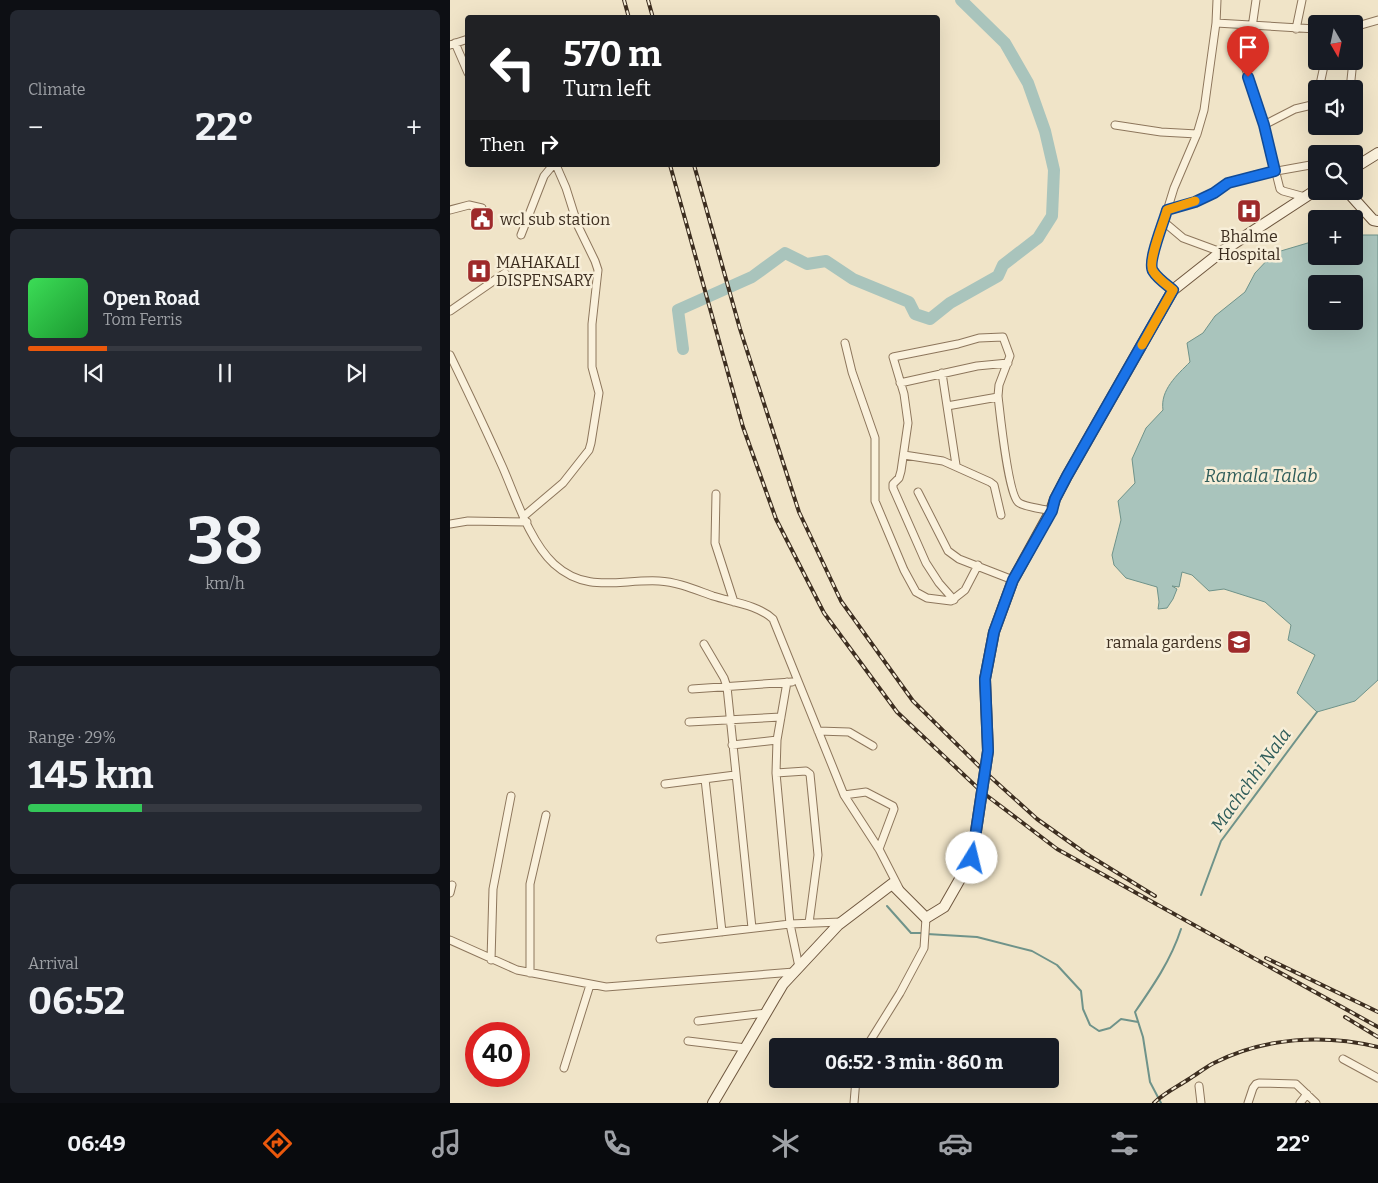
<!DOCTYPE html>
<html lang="en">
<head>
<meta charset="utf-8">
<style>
  body { margin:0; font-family:Bitter,serif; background:#242831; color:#f1f3f6; height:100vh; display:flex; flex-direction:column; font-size:19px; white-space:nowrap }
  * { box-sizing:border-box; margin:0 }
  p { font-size:16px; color:#9ea1a6 }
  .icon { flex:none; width:28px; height:28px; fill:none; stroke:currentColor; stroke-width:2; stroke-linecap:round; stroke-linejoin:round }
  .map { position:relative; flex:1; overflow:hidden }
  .sheet { display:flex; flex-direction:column; gap:10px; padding:10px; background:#0d0f14; width:450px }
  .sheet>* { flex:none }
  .banner { position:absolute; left:15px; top:15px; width:475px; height:152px; border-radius:5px; box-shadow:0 5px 20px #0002; background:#202124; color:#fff; overflow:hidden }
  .needle { width:32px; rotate:171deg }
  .tools { position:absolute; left:858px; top:15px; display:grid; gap:10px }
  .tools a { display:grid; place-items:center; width:55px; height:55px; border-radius:5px; background:#171b24; box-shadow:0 5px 20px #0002; font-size:25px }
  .speed { position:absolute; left:15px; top:1022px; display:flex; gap:10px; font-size:25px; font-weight:700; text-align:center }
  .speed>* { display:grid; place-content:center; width:65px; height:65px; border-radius:50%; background:#171b24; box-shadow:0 5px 20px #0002; line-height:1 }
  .speed .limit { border:8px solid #d22; background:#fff; color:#111 }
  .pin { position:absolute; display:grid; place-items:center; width:42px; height:42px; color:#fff; margin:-51px -21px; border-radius:50% 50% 50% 0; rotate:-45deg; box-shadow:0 0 5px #0007 }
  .pin .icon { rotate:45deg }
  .me { position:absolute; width:55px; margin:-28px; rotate:9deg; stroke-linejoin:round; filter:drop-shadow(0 0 4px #0008) }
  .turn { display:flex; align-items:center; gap:18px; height:105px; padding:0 15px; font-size:22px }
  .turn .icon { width:65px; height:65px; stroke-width:2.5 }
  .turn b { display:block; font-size:35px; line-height:42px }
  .then { display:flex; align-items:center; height:48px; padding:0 15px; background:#0003; gap:10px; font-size:19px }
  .big { font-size:38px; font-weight:700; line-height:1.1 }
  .sheet .widget { flex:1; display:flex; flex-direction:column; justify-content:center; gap:8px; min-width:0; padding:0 18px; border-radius:8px; background:#242831 }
  .sheet .dial { align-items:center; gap:0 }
  .dial b { font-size:65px; line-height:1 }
  .song { display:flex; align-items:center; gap:15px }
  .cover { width:60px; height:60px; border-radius:8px; background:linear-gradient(135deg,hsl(130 70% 55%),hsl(130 70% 35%)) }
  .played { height:5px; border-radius:2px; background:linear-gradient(90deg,#ea580c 20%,#363941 20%) }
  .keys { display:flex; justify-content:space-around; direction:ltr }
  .heat { display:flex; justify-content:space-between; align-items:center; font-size:28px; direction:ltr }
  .charge { height:8px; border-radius:4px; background:linear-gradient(90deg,#34c759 29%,#363941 0) }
  .trip { position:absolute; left:319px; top:1038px; width:290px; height:50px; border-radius:5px; background:#171b24; box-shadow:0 5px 20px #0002; font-weight:700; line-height:50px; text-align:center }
  .tab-bar { display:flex; height:80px; justify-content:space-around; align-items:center; background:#090b0e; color:#9ea1a6 }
  .tab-bar .icon { width:35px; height:35px }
  .tab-bar .on { color:#ea580c }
  .tab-bar b { font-size:22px; color:#f1f3f6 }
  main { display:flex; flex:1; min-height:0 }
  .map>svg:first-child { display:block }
  .water { fill:#a9c4bc; stroke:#6f938a; fill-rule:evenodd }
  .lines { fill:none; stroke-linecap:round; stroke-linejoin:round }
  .stream { stroke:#6f938a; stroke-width:2 }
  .river { stroke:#a9c4bc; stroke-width:12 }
  .street-casing { stroke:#8d765c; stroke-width:9 }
  .secondary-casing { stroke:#6f573f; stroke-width:12 }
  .street { stroke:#faf1dc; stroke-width:7 }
  .secondary { stroke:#faf1dc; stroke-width:10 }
  .rail-casing { stroke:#3d2e20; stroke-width:4 }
  .rail { stroke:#f7eed8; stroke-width:2; stroke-dasharray:5.5; stroke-linecap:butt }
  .route-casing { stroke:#114b97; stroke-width:12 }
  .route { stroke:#1a73e8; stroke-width:9 }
  .slow { stroke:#f59e0b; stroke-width:9 }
  .labels { text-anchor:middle; stroke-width:5; stroke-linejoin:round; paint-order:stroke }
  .poi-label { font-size:16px; fill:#3d2e20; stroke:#f7eed8; text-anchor:start }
  .water-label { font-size:18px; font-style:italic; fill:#2f5d5a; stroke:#f7eed8 }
</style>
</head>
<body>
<main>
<section class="sheet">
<div class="widget"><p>Climate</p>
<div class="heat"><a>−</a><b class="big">22°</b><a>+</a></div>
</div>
<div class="widget">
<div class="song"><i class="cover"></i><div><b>Open Road</b><p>Tom Ferris</p></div></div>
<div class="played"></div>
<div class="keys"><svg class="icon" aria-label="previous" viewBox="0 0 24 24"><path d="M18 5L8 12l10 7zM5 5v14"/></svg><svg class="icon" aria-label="pause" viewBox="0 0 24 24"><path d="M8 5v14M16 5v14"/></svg><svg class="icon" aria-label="next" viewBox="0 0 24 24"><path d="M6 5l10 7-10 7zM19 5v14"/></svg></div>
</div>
<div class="widget dial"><b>38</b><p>km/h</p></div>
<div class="widget"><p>Range · 29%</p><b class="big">145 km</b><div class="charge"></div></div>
<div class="widget"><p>Arrival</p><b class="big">06:52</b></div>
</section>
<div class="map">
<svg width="928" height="1103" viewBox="0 0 928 1103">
  <rect width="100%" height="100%" fill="#f0e4c8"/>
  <path class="water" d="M904,232L910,235H928V680L905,701L867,712L847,693L865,655L838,640L841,625L815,602L774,589L759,591L742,575L732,572L729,587L722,586L727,589L723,599L717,608L708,609L709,602L707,587L676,578L664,565L662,555L671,520L668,501L685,483L682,459L696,428L713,410C710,390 727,375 740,362L737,343L753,333L765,316L795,292L805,273L824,253L861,242L866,236V256H904ZM866,284H904V321H866Z"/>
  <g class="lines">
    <path class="stream" d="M751,895L771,841L867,712
      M437,906L461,933H472
      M477,934L527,937L582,951L607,965L631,991L633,1009L640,1025L649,1031L660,1028L671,1019L688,1022
      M711,1103L700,1082L693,1037L685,1012C703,986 721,960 731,929"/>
    <path class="river" d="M233,349L228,310L302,277L335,253L357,264L376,261L403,279L459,302L465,314L480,319L500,303L548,276L553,265L588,238L602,216L604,170L595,131L578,83L555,43L511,0"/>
    <defs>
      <path id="street" d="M767,0L766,23L866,29
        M806,0L796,69L814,125L830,189L833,191L855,197
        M904,27L928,20
        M846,29L852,0
        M5,43L18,73
        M0,45L18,39
        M904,58L907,26
        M869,89L875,61
        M900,89L903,61
        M665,125L711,132L747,134
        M814,125L845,109L866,104
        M0,210L19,205L32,208
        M717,210L745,202L764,193L778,183L805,175L866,164
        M714,222L733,238L771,252
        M71,235L94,176L103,165
        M723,290L703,272L701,263L724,188L747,134L754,110L766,23
        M0,311L55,273
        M395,343L402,372L425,438V501L454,570L466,592L477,598L501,601L515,590L528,565
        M0,355C18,392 36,430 53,468C66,498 80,542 104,564C137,594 170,579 209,581C228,582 246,590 263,596C282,602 308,605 323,619L394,795L429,849L449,888
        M492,373L506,465
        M450,383L527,366L558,363
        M497,406L548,397
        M454,455L493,461L540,482L544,485L551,515
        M468,492L498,551L509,559L563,580
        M266,494L265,543L284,602
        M74,516L113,483L139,450L141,443L149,393L142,367V324L148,270L145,261L128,226L116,188L106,165
        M0,524L18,521L77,522
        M504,600L489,583L476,563L443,488V484L449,478L451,471L458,423L454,394L443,357L508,344L529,338L553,337L560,356L549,385L548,396C550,413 558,493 568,502C573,507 594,509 601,511
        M254,644L274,678L277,687L302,928
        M337,682L327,740L326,773L340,924L349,967
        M242,689L342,682
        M239,722L331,717
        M368,731L399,732L423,746
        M282,745L327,740
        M326,773L356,771L360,774L368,855L359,923
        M255,779L272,932
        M215,784L285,775
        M394,795L416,792L443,806L444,809L429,849
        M0,893L2,885
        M210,939L340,924L391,922
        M0,940L67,970L156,987L344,972
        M41,960L43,889L61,796
        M80,973V884L96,815
        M248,1021L316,1013
        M238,1041L296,1048
        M417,1046L450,993L474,948L476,918
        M893,1059L928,1078
        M114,1068L140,985
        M749,1086L751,1103
        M404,1103L406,1079
        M798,1103L803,1088L806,1084L809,1083L846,1084L866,1103
        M850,1103L857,1094"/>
      <path id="secondary" d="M904,168L928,153
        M897,191L923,220L928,221
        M263,1103L333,984L388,925L442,884L476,918L494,907L522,858L538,751L535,679L544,632L563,580L601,511L605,499L617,476L723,290L771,252L866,190"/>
    </defs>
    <use href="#street" class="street-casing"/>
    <use href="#secondary" class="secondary-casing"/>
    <use href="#street" class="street"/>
    <use href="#secondary" class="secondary"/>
    <defs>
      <path id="rail" d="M174,0L179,18
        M198,0L203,18
        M220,165L293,427L326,519L374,613L447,712L532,792L607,849L928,1027
        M244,165L290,329L349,512L391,601L463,701L535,772L587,819L635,853L705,896
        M816,958L928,1012
        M895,1017L928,1037
        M704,1103C714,1093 727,1087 739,1079C747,1074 756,1067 764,1063C815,1037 874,1034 928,1047"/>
    </defs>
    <use href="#rail" class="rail-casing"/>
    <use href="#rail" class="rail"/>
  </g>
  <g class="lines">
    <defs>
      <path id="route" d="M522,858L538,751L535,679L544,632L563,580L602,511L605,499L617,476L723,290C717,285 707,278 703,271C697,262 714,222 717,210L745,202L764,193L778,183L825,171L814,125L798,77"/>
    </defs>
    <use href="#route" class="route-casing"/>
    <use href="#route" class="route"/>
    <path class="slow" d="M692,345L723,290C717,285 707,278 703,271C697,262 714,222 717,210L745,201"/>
  </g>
  <defs>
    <symbol id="hospital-square" viewBox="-11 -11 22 22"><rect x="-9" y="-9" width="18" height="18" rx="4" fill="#9e2a2b" stroke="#f7eed8"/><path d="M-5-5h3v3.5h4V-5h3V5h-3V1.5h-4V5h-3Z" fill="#fff"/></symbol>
    <symbol id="civic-square" viewBox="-11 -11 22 22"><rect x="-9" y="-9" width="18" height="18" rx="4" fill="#9e2a2b" stroke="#f7eed8"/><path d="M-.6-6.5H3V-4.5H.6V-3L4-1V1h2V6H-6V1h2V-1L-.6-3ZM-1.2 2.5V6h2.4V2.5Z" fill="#fff"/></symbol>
    <symbol id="school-square" viewBox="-11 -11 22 22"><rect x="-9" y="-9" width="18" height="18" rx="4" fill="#9e2a2b" stroke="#f7eed8"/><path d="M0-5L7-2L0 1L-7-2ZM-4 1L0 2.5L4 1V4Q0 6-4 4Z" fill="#fff"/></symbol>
  </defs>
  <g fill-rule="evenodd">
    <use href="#hospital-square" x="785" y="197" width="28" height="28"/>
    <use href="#civic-square" x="18" y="205" width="28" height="28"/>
    <use href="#hospital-square" x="15" y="257" width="28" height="28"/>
    <use href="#school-square" x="775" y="628" width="28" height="28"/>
  </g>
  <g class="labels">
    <g class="poi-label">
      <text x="50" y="225">wcl sub station</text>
      <text x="799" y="242" text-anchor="middle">Bhalme<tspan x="799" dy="18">Hospital</tspan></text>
      <text x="46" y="268">MAHAKALI<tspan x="46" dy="18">DISPENSARY</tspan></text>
      <text x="772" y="648" text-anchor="end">ramala gardens</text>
    </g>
    <g class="water-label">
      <text x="811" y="482">Ramala Talab</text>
      <text transform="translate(801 780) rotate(-54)" y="6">Machchhi Nala</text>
    </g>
  </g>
</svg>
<div class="tools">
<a><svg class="needle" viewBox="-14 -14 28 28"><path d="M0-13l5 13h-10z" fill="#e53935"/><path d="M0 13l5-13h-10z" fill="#9ea1a6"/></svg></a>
<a><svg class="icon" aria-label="sound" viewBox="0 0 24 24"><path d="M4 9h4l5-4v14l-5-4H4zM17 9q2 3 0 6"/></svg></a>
<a><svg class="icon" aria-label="search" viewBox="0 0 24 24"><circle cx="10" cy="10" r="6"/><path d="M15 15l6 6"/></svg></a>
<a>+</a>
<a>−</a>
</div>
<div class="speed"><div class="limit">40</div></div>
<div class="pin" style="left:798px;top:77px;background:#d93025"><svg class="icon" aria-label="arrive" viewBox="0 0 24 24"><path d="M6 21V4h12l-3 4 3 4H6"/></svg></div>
<svg class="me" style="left:522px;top:858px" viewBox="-20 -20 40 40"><circle r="19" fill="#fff"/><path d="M0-13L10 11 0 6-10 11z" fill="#1a73e8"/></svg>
<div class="trip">06:52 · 3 min · 860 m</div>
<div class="banner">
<div class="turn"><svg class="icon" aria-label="left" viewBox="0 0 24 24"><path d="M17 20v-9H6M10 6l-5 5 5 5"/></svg><div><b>570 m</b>Turn left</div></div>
<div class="then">Then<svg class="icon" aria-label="right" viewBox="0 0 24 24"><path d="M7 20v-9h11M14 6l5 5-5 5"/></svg></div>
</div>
</div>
</main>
<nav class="tab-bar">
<b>06:49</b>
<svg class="icon on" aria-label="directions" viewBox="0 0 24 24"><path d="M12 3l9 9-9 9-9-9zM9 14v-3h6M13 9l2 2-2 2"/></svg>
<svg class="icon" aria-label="music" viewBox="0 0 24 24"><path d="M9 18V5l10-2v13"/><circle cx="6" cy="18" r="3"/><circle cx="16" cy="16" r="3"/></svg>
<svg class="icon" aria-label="phone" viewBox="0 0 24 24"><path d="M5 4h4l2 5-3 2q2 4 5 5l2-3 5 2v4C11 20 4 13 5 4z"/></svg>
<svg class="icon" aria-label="climate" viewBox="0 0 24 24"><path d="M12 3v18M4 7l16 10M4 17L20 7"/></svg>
<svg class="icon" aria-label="car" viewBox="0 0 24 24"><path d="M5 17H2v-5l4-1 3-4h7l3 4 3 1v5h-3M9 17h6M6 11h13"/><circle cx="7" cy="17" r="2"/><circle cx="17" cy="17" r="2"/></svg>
<svg class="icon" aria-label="filters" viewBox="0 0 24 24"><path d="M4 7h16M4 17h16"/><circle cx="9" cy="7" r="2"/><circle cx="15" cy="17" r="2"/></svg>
<b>22°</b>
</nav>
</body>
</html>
